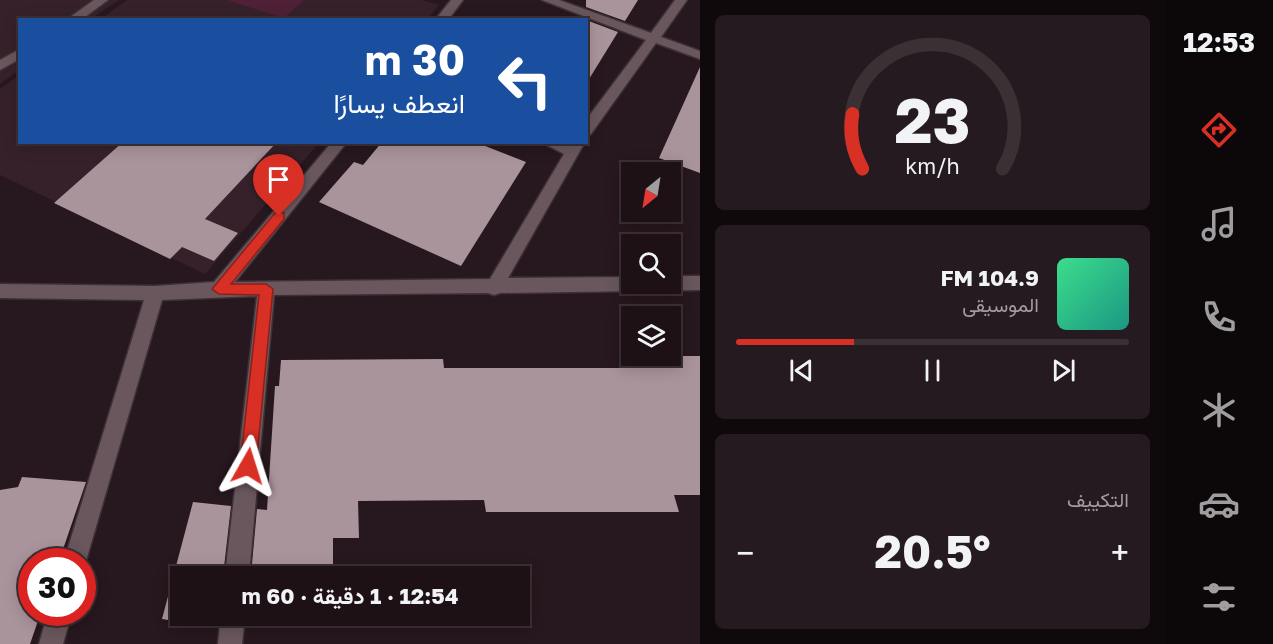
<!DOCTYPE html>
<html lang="ar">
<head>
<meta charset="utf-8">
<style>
  body { margin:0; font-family:"Golos Text",Vazirmatn,sans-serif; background:#251a1f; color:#f1f3f6; direction:rtl; height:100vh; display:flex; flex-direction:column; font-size:22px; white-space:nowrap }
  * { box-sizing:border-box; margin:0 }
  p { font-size:20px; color:#a09da1 }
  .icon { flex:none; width:33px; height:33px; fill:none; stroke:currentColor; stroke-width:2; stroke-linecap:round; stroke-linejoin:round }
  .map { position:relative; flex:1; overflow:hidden; direction:ltr }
  .panel { display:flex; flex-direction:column; gap:15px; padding:15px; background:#10090c; width:465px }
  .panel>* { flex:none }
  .top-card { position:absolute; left:18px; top:18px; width:570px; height:126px; border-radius:0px; box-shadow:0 3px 15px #0003,0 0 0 2px #3b3135; direction:rtl; background:#1a4fa0; color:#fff; overflow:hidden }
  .needle { width:39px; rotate:210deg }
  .controls { position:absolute; left:621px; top:162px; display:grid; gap:12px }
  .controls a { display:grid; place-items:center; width:60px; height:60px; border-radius:0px; background:#1d1116; box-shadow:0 3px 15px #0003,0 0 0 2px #3b3135; font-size:30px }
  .speed { position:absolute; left:18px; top:548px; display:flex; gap:12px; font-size:30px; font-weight:700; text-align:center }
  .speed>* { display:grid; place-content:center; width:78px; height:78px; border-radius:50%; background:#1d1116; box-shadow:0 3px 15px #0003,0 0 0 2px #3b3135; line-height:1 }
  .speed .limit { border:9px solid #d22; background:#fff; color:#111 }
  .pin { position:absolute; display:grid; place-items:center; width:51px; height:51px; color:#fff; margin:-62px -26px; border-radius:50% 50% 50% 0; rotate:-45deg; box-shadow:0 0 6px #0007 }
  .pin .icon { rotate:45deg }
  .me { position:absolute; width:66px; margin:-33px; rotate:6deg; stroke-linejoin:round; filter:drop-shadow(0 0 4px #0008) }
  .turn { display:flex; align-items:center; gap:21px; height:126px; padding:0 24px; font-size:27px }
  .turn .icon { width:78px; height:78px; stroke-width:2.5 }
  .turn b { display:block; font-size:42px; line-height:51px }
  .big { font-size:45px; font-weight:700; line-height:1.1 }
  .panel .card { flex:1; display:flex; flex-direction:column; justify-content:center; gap:9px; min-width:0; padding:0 21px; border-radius:9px; background:#251a1f }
  .panel .dial { align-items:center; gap:0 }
  .dial svg { height:156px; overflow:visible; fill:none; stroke:#3b3135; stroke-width:7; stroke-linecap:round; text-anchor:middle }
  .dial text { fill:#f1f3f6; stroke:none }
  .song { display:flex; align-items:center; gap:18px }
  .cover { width:72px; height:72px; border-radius:9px; background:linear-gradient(135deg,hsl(150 70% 55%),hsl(170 70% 35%)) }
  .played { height:6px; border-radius:3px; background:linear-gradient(90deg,#d93025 30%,#3b3135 30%) }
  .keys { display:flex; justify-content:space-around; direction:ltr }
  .heat { display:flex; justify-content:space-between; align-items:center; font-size:33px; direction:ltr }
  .trip { position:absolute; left:170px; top:566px; width:360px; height:60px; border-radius:0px; background:#1d1116; box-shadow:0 3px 15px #0003,0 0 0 2px #3b3135; font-weight:700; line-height:60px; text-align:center; direction:rtl }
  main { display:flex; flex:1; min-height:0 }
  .tabs { display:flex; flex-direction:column; width:108px; justify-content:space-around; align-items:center; background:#0c0709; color:#a09da1 }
  .tabs .icon { width:42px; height:42px }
  .tabs .current { color:#d93025 }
  .tabs b { font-size:27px; color:#f1f3f6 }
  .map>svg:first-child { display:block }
  .built { fill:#36212a }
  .green { fill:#502036 }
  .building { fill:#aa949c }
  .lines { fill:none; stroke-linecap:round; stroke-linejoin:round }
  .minor-casing { stroke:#3d3136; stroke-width:3 }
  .minor { fill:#6a575e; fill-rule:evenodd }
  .route { fill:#d93025; stroke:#8d1f18; stroke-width:1.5 }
</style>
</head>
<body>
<main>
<nav class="tabs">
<b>12:53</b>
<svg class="icon current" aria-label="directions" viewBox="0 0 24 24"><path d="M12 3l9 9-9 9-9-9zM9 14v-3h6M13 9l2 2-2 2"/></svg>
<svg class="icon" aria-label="music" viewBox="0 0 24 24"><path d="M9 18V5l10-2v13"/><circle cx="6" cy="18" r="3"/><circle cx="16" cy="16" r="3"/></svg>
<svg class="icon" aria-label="phone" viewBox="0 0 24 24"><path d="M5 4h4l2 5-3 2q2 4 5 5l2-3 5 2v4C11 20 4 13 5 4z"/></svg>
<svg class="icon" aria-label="climate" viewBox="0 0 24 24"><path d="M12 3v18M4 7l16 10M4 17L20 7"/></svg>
<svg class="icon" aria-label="car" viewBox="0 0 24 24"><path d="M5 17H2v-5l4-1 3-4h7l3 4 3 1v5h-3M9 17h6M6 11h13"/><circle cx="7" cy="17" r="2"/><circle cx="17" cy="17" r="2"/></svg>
<svg class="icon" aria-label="filters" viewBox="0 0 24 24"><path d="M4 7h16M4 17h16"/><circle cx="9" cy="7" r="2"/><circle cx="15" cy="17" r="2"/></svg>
</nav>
<section class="panel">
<div class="card dial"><svg viewBox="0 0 100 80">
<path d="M14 69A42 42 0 1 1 86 69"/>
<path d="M14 69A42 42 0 0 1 9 41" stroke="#d93025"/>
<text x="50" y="56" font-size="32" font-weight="700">23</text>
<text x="50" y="72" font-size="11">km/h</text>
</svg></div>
<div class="card">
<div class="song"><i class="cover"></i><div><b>104.9 FM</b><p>الموسيقى</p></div></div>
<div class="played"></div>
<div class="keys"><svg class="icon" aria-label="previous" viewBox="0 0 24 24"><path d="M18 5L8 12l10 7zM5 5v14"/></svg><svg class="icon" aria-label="pause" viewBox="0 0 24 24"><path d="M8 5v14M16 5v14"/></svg><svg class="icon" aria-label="next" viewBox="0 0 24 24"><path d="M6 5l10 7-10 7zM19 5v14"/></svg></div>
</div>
<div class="card"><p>التكييف</p>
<div class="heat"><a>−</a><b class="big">20.5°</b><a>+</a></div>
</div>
</section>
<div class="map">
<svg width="700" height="644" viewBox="0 0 700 644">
  <rect width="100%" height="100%" fill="#27171e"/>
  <path class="built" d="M0,0H119L91,19L20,20L19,70L0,84Z
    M127,0H422L439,5L427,20H99Z
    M19,75L20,142L319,143L205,274L0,175V89Z"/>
  <path class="green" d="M227,0H304L284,18Z"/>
  <path class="building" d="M586,0H638L625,21L586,7Z
    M586,20L618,32L586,84Z
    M700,67V173L659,158Z
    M123,142H277L205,219L238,233L214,261L182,247L170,259L54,203Z
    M382,142H475L526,162L461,266L319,202L354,162L363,165Z
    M646,356H700V495H674L679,512H486L484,500L358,501L359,538H333V574L251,575L257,509L267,510L275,386H279L281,360L443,359L444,368H650Z
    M22,477L86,482L59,561H32V612H41L30,644H0V490L18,487Z
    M193,502L231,506L223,576H180V615H217L214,627L162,619Z"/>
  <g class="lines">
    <defs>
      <path id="minor" d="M94,0H108L81,20H66Z
        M451,0H463L448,20H435Z
        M542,0H559L651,33L675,0H687L661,37L700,51V59L656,43L591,134L586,136V120L646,40Z
        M20,49V59L0,70V60Z
        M332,142H347L235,282L490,279L564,154L541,142H562L569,145L571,142H585L508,278L632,277V284H670V276H700V290L500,293L494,295L488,293L274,295L249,576H225L257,296L162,300L86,561L82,569V561H64L144,300L0,298V284L155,286L214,282Z
        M48,612H72L63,644H39Z
        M221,615H245L242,644H218Z"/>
    </defs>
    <use href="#minor" class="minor-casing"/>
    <use href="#minor" class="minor"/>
  </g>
  <path class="route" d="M279,211L284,213V219L231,284H266L273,289L256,466L254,471L248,474L243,471L240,466L259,295L219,294L212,289L275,213Z"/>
</svg>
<div class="controls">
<a><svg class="needle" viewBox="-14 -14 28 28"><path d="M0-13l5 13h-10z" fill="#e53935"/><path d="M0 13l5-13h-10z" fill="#a09da1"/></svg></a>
<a><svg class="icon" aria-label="search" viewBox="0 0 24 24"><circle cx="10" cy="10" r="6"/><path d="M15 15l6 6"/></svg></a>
<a><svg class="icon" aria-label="layers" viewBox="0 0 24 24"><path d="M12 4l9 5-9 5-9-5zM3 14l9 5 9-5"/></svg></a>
</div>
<div class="speed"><div class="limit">30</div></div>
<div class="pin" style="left:279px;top:216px;background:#d93025"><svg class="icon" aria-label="arrive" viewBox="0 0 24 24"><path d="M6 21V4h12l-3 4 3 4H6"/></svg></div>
<svg class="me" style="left:248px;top:466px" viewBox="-20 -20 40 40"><path d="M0-17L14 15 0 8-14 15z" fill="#d93025" stroke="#fff" stroke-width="4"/></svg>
<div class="trip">12:54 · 1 دقيقة · 60 m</div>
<div class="top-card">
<div class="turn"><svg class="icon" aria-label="left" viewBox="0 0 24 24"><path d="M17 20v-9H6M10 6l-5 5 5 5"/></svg><div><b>30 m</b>انعطف يسارًا</div></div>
</div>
</div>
</main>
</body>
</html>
